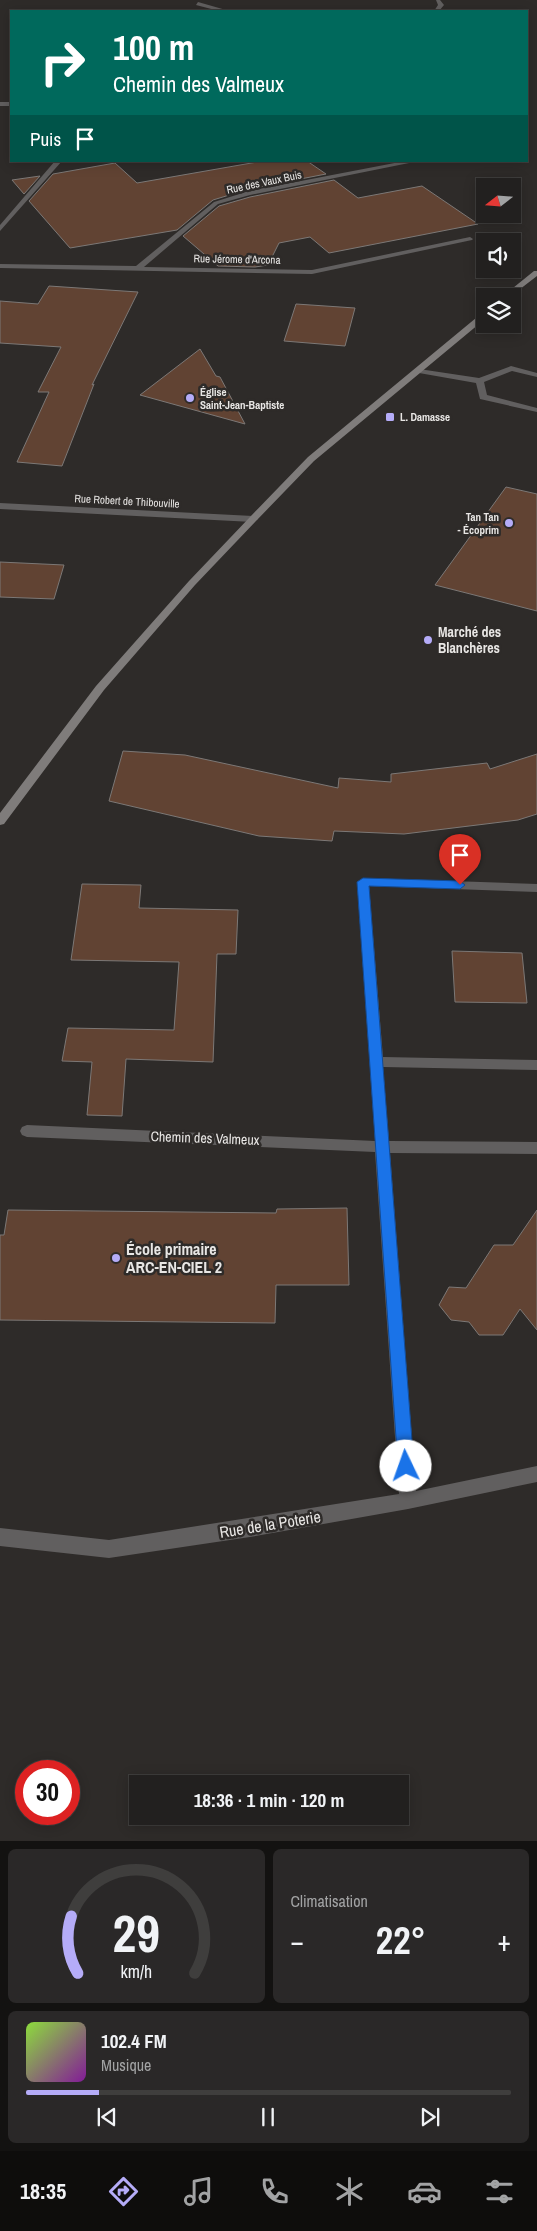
<!DOCTYPE html>
<html lang="fr">
<head>
<meta charset="utf-8">
<style>
  body { margin:0; font-family:"Archivo Narrow",sans-serif; background:#2a2828; color:#f1f3f6; height:100vh; display:flex; flex-direction:column; font-size:19px; white-space:nowrap }
  * { box-sizing:border-box; margin:0 }
  p { font-size:16px; color:#a2a3a4 }
  .icon { flex:none; width:28px; height:28px; fill:none; stroke:currentColor; stroke-width:2; stroke-linecap:round; stroke-linejoin:round }
  .map { position:relative; height:1841px; overflow:hidden }
  .drawer { display:flex; flex-direction:column; gap:8px; padding:8px; background:#131211; flex:1 }
  .drawer>* { flex:none }
  .guide { position:absolute; left:10px; top:10px; width:518px; height:152px; border-radius:0px; box-shadow:0 2px 12px #0003,0 0 0 1px #3f3e3d; background:#00695c; color:#fff; overflow:hidden }
  .needle { width:32px; rotate:253deg }
  .controls { position:absolute; left:476px; top:178px; display:grid; gap:10px }
  .controls a { display:grid; place-items:center; width:45px; height:45px; border-radius:0px; background:#22201f; box-shadow:0 2px 12px #0003,0 0 0 1px #3f3e3d; font-size:25px }
  .speed { position:absolute; left:15px; top:1760px; display:flex; gap:10px; font-size:25px; font-weight:700; text-align:center }
  .speed>* { display:grid; place-content:center; width:65px; height:65px; border-radius:50%; background:#22201f; box-shadow:0 2px 12px #0003,0 0 0 1px #3f3e3d; line-height:1 }
  .speed .limit { border:8px solid #d22; background:#fff; color:#111 }
  .pin { position:absolute; display:grid; place-items:center; width:42px; height:42px; color:#fff; margin:-51px -21px; border-radius:50% 50% 50% 0; rotate:-45deg; box-shadow:0 0 5px #0007 }
  .pin .icon { rotate:45deg }
  .me { position:absolute; width:55px; margin:-28px; rotate:357deg; stroke-linejoin:round; filter:drop-shadow(0 0 4px #0008) }
  .turn { display:flex; align-items:center; gap:18px; height:105px; padding:0 20px; font-size:22px }
  .turn .icon { width:65px; height:65px; stroke-width:2.5 }
  .turn b { display:block; font-size:35px; line-height:42px }
  .then { display:flex; align-items:center; height:48px; padding:0 20px; background:#0003; gap:10px; font-size:19px }
  .big { font-size:38px; font-weight:700; line-height:1.1 }
  .drawer .tile { flex:1; display:flex; flex-direction:column; justify-content:center; gap:8px; min-width:0; padding:0 18px; border-radius:8px; background:#2a2828 }
  .drawer .dial { align-items:center; gap:0 }
  .dial svg { height:130px; overflow:visible; fill:none; stroke:#3f3e3d; stroke-width:7; stroke-linecap:round; text-anchor:middle }
  .dial text { fill:#f1f3f6; stroke:none }
  .song { display:flex; align-items:center; gap:15px }
  .cover { width:60px; height:60px; border-radius:8px; background:linear-gradient(135deg,hsl(90 70% 55%),hsl(290 70% 35%)) }
  .played { height:5px; border-radius:2px; background:linear-gradient(90deg,#b5acf8 15%,#3f3e3d 15%) }
  .keys { display:flex; justify-content:space-around; direction:ltr }
  .heat { display:flex; justify-content:space-between; align-items:center; font-size:28px; direction:ltr }
  .drawer .tiles { flex:1; display:grid; gap:8px; grid-template-columns:1fr 1fr }
  .tile:last-child { grid-column:span 2 }
  .trip { position:absolute; left:129px; top:1775px; width:280px; height:50px; border-radius:0px; background:#22201f; box-shadow:0 2px 12px #0003,0 0 0 1px #3f3e3d; font-weight:700; line-height:50px; text-align:center }
  .tab-bar { display:flex; height:80px; justify-content:space-around; align-items:center; background:#0e0d0c; color:#a2a3a4 }
  .tab-bar .icon { width:35px; height:35px }
  .tab-bar .selected { color:#b5acf8 }
  .tab-bar b { font-size:22px; color:#f1f3f6 }
  .map>svg:first-child { display:block }
  .building { fill:#614333; stroke:#7c7876 }
  .lines { fill:none; stroke-linecap:round; stroke-linejoin:round }
  .street { fill:#615f5f; fill-rule:evenodd }
  .secondary { fill:#7f7c7b; fill-rule:evenodd }
  .route { fill:#1a73e8; stroke:#114b97 }
  .poi-dot { fill:#b5acf8; stroke:#2e2b29; stroke-width:2 }
  .labels { text-anchor:middle; stroke-width:5; stroke-linejoin:round; paint-order:stroke }
  .far-street-label { font-size:11px; fill:#e8e6e4; stroke:#2e2b29 }
  .far-poi-label { font-size:11px; font-weight:bold; fill:#e8e6e4; stroke:#2e2b29; text-anchor:start }
  .poi-label { font-size:14px; font-weight:bold; fill:#e8e6e4; stroke:#2e2b29; text-anchor:start }
  .street-label { font-size:14px; fill:#e8e6e4; stroke:#2e2b29 }
  .near-poi-label { font-size:16px; font-weight:bold; fill:#e8e6e4; stroke:#2e2b29; text-anchor:start }
  .near-street-label { font-size:16px; fill:#e8e6e4; stroke:#2e2b29 }
</style>
</head>
<body>
<div class="map">
<svg width="537" height="1841" viewBox="0 0 537 1841">
  <rect width="100%" height="100%" fill="#2e2b29"/>
  <path class="building" d="M263,161H307L326,174L249,189L213,200L177,230L70,248L29,201L53,174L115,163L137,183Z
    M40,176L24,194L12,180Z
    M334,180L358,198L422,186L478,224L329,253L310,237L279,243L268,265L255,267L218,266L183,236L219,206L250,197Z
    M49,286L138,292L92,385L94,384L62,466L17,462L49,392H38L61,347L0,343V301L38,304Z
    M296,304L355,308L345,346L284,341Z
    M200,349L216,376L220,377L245,424L140,395Z
    M506,487L537,494V611L435,585Z
    M0,562L64,565L54,599L0,597Z
    M123,751L185,755L338,788L339,778L391,782V774L487,763L490,769L537,754V814L518,820L404,834L334,831L332,841L259,836L109,801Z
    M82,884L141,885L139,908L238,910L236,954H217L213,1062L126,1059L122,1116L87,1115L92,1062L62,1061L68,1028L174,1030L179,962L71,960Z
    M452,951L522,953L527,1003L455,1002Z
    M347,1208L349,1285H276L275,1323L0,1320V1235H4L8,1210L276,1213L277,1209Z
    M537,1210V1330L520,1309L503,1335H479L469,1322L451,1320L439,1305L449,1287L466,1288L494,1245H513Z"/>
  <g class="lines">
    <path class="street" d="M436,0H440L444,5L439,11H434L438,5Z
      M198,2L226,10L227,11H219L196,5Z
      M0,102H11V106H0Z
      M55,161H62L0,231V225Z
      M405,161H419L250,195L218,204L144,267L312,270L470,237L473,239L472,240L312,274L0,268V264L136,266L214,202L249,191Z
      M511,366L537,373V377L512,371L484,382L487,395L537,408V412L480,399L476,383L419,373L415,371L419,369L479,378Z
      M0,503L253,516L258,519L253,522L0,509Z
      M363,878L537,884V892L369,886L383,1057L537,1060V1070L383,1067L389,1141L537,1142V1154L390,1153L416,1491L537,1466V1482L408,1509L250,1537L109,1558L0,1546V1528L109,1540L399,1494L375,1152L27,1137L22,1135L20,1131L22,1127L27,1125L375,1141L357,882Z"/>
    <path class="secondary" d="M534,271H537V276L511,296H503Z
      M482,313H485V319L314,461L256,521L195,585L104,690L4,824L0,825V813L96,686L189,581L250,517L308,457Z"/>
  </g>
  <path class="route" d="M363,878L460,881L465,885L460,889L369,886L414,1466L411,1471L406,1473L400,1471L398,1466L357,882Z"/>
  <g class="poi-dot">
    <circle cx="190" cy="398" r="5"/>
    <rect x="385" y="412" width="10" height="10" rx="2.5"/>
    <circle cx="509" cy="523" r="5"/>
    <circle cx="428" cy="640" r="5"/>
    <circle cx="116" cy="1258" r="5"/>
  </g>
  <g class="labels">
    <g class="far-street-label">
      <text transform="translate(264 182) rotate(-12)" y="4">Rue des Vaux Buis</text>
      <text transform="translate(237 259) rotate(1)" y="4">Rue Jérome d'Arcona</text>
      <text transform="translate(127 501) rotate(3)" y="4">Rue Robert de Thibouville</text>
    </g>
    <g class="far-poi-label">
      <text x="200" y="396">Église<tspan x="200" dy="13">Saint-Jean-Baptiste</tspan></text>
      <text x="400" y="421">L. Damasse</text>
      <text x="499" y="521" text-anchor="end">Tan Tan<tspan x="499" dy="13">- Écoprim</tspan></text>
    </g>
    <g class="poi-label">
      <text x="438" y="637">Marché des<tspan x="438" dy="16">Blanchères</tspan></text>
    </g>
    <g class="street-label">
      <text transform="translate(205 1138) rotate(2)" y="5">Chemin des Valmeux</text>
    </g>
    <g class="near-poi-label">
      <text x="126" y="1255">École primaire<tspan x="126" dy="18">ARC-EN-CIEL 2</tspan></text>
    </g>
    <g class="near-street-label">
      <text transform="translate(270 1524) rotate(-9)" y="6">Rue de la Poterie</text>
    </g>
  </g>
</svg>
<div class="controls">
<a><svg class="needle" viewBox="-14 -14 28 28"><path d="M0-13l5 13h-10z" fill="#e53935"/><path d="M0 13l5-13h-10z" fill="#a2a3a4"/></svg></a>
<a><svg class="icon" aria-label="sound" viewBox="0 0 24 24"><path d="M4 9h4l5-4v14l-5-4H4zM17 9q2 3 0 6"/></svg></a>
<a><svg class="icon" aria-label="layers" viewBox="0 0 24 24"><path d="M12 4l9 5-9 5-9-5zM3 14l9 5 9-5"/></svg></a>
</div>
<div class="speed"><div class="limit">30</div></div>
<div class="pin" style="left:460px;top:885px;background:#d93025"><svg class="icon" aria-label="arrive" viewBox="0 0 24 24"><path d="M6 21V4h12l-3 4 3 4H6"/></svg></div>
<svg class="me" style="left:406px;top:1466px" viewBox="-20 -20 40 40"><circle r="19" fill="#fff"/><path d="M0-13L10 11 0 6-10 11z" fill="#1a73e8"/></svg>
<div class="trip">18:36 · 1 min · 120 m</div>
<div class="guide">
<div class="turn"><svg class="icon" aria-label="right" viewBox="0 0 24 24"><path d="M7 20v-9h11M14 6l5 5-5 5"/></svg><div><b>100 m</b>Chemin des Valmeux</div></div>
<div class="then">Puis<svg class="icon" aria-label="arrive" viewBox="0 0 24 24"><path d="M6 21V4h12l-3 4 3 4H6"/></svg></div>
</div>
</div>
<section class="drawer">
<div class="tiles">
<div class="tile dial"><svg viewBox="0 0 100 80">
<path d="M14 69A42 42 0 1 1 86 69"/>
<path d="M14 69A42 42 0 0 1 10 34" stroke="#b5acf8"/>
<text x="50" y="56" font-size="32" font-weight="700">29</text>
<text x="50" y="72" font-size="11">km/h</text>
</svg></div>
<div class="tile"><p>Climatisation</p>
<div class="heat"><a>−</a><b class="big">22°</b><a>+</a></div>
</div>
<div class="tile">
<div class="song"><i class="cover"></i><div><b>102.4 FM</b><p>Musique</p></div></div>
<div class="played"></div>
<div class="keys"><svg class="icon" aria-label="previous" viewBox="0 0 24 24"><path d="M18 5L8 12l10 7zM5 5v14"/></svg><svg class="icon" aria-label="pause" viewBox="0 0 24 24"><path d="M8 5v14M16 5v14"/></svg><svg class="icon" aria-label="next" viewBox="0 0 24 24"><path d="M6 5l10 7-10 7zM19 5v14"/></svg></div>
</div>
</div>
</section>
<nav class="tab-bar">
<b>18:35</b>
<svg class="icon selected" aria-label="directions" viewBox="0 0 24 24"><path d="M12 3l9 9-9 9-9-9zM9 14v-3h6M13 9l2 2-2 2"/></svg>
<svg class="icon" aria-label="music" viewBox="0 0 24 24"><path d="M9 18V5l10-2v13"/><circle cx="6" cy="18" r="3"/><circle cx="16" cy="16" r="3"/></svg>
<svg class="icon" aria-label="phone" viewBox="0 0 24 24"><path d="M5 4h4l2 5-3 2q2 4 5 5l2-3 5 2v4C11 20 4 13 5 4z"/></svg>
<svg class="icon" aria-label="climate" viewBox="0 0 24 24"><path d="M12 3v18M4 7l16 10M4 17L20 7"/></svg>
<svg class="icon" aria-label="car" viewBox="0 0 24 24"><path d="M5 17H2v-5l4-1 3-4h7l3 4 3 1v5h-3M9 17h6M6 11h13"/><circle cx="7" cy="17" r="2"/><circle cx="17" cy="17" r="2"/></svg>
<svg class="icon" aria-label="filters" viewBox="0 0 24 24"><path d="M4 7h16M4 17h16"/><circle cx="9" cy="7" r="2"/><circle cx="15" cy="17" r="2"/></svg>
</nav>
</body>
</html>
